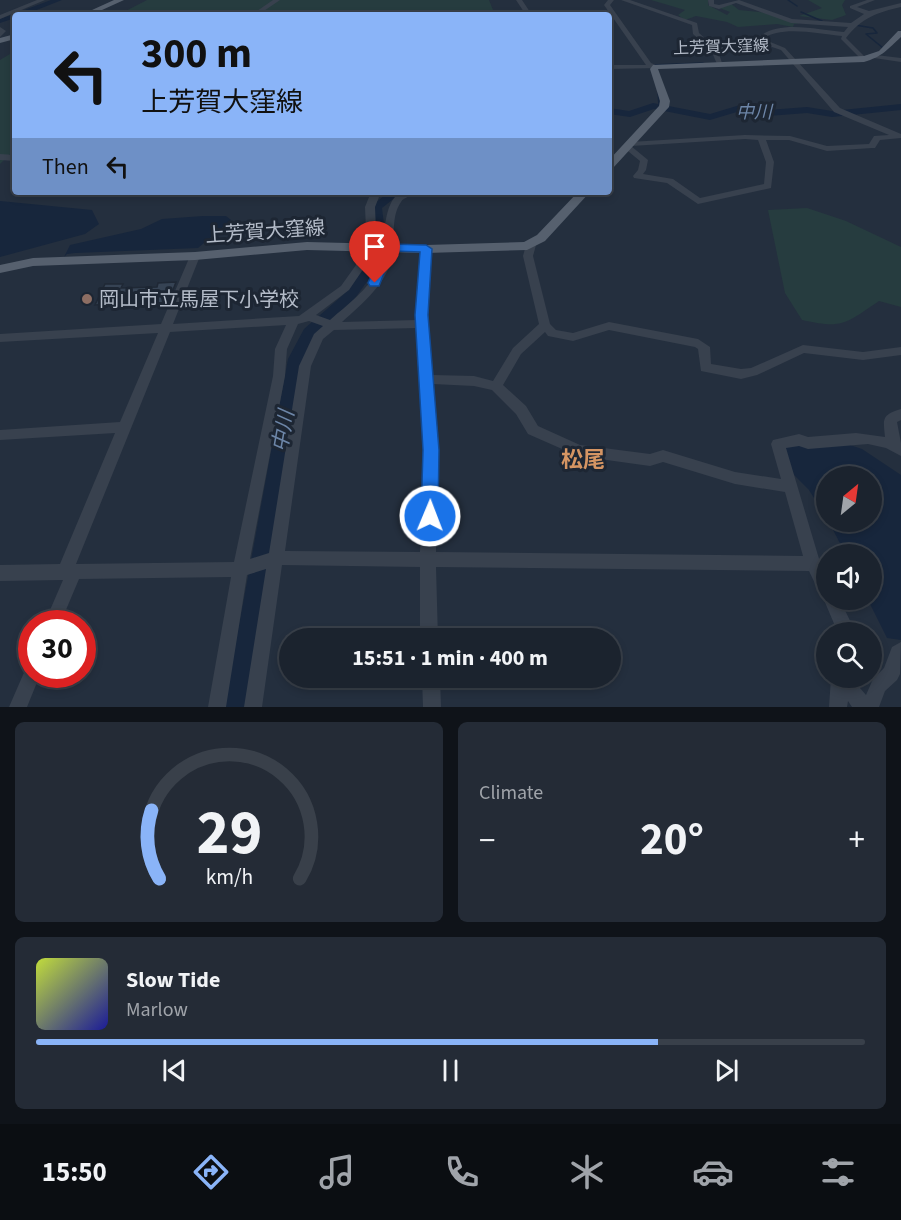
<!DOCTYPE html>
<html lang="en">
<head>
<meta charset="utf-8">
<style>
  body { margin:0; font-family:"Source Sans 3","Noto Sans JP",sans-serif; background:#242b36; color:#f1f3f6; height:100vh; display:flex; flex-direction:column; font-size:22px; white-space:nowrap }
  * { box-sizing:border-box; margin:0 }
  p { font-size:20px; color:#a0a4aa }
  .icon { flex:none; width:33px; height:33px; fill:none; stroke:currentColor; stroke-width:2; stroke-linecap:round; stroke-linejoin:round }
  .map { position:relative; height:707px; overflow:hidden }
  .drawer { display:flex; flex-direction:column; gap:15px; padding:15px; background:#0f1319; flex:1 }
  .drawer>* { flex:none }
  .hud { position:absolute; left:12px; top:12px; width:600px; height:183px; border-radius:6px; box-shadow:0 3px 9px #0003,0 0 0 2px #39404a; background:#8ab4f8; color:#111; overflow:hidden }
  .needle { width:39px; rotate:29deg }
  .controls { position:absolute; left:816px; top:466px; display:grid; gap:12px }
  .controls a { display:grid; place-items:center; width:66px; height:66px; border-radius:50%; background:#1b232e; box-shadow:0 3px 9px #0003,0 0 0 2px #39404a; font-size:30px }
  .speed { position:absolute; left:18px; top:610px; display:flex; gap:12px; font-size:30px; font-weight:700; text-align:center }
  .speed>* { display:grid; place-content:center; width:78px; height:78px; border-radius:50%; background:#1b232e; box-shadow:0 3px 9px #0003,0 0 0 2px #39404a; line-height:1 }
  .speed .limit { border:9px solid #d22; background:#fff; color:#111 }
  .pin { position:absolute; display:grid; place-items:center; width:51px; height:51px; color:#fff; margin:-62px -26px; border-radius:50% 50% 50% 0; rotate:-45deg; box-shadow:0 0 6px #0007 }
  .pin .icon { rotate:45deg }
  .me { position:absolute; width:66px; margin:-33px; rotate:1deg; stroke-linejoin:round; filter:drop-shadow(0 0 4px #0008) }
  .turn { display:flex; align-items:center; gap:21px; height:126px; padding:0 30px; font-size:27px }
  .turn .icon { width:78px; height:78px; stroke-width:2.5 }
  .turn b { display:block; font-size:42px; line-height:51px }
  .then { display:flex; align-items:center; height:57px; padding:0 30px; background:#0003; gap:12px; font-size:22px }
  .big { font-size:45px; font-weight:700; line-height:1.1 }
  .drawer .widget { flex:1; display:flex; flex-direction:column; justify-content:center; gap:9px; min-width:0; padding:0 21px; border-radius:9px; background:#242b36 }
  .drawer .dial { align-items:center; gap:0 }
  .dial svg { height:156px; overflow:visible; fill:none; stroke:#39404a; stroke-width:7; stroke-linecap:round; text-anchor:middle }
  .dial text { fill:#f1f3f6; stroke:none }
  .song { display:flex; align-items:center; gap:18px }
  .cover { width:72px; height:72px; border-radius:9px; background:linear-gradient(135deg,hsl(70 70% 55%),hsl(240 70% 35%)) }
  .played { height:6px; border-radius:3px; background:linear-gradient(90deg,#8ab4f8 75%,#39404a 75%) }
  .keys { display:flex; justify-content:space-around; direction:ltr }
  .heat { display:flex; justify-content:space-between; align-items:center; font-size:33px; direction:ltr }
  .drawer .tiles { flex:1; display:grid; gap:15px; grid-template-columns:1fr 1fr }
  .widget:last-child { grid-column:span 2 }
  .trip { position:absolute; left:279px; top:628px; width:342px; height:60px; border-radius:30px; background:#1b232e; box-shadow:0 3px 9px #0003,0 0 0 2px #39404a; font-weight:700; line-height:60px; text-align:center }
  .dock { display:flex; height:96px; justify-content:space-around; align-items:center; background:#0b0e12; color:#a0a4aa }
  .dock .icon { width:42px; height:42px }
  .dock .active { color:#8ab4f8 }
  .dock b { font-size:27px; color:#f1f3f6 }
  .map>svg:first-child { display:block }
  .green { fill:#263c3f }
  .water { fill:#17263c }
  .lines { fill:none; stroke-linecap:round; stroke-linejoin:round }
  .stream { stroke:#17263c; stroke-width:1.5 }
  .river { fill:#17263c; fill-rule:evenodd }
  .building { fill:#364354; stroke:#1f2835; stroke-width:1.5 }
  .minor { fill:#38414e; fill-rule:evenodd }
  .major { fill:#56606e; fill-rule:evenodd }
  .route { fill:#1a73e8; stroke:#114b97; stroke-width:1.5 }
  .education-dot { fill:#8d6e63; stroke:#1d2633; stroke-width:2 }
  .labels { text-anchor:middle; stroke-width:6; stroke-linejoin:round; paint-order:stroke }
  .far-street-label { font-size:16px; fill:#b4bcc9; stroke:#1d2633 }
  .far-water-label { font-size:18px; font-style:italic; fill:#6d86a8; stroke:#1d2633 }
  .street-label { font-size:20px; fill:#b4bcc9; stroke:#1d2633 }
  .poi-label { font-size:20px; fill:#b4bcc9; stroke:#1d2633; text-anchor:start }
  .water-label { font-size:21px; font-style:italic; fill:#6d86a8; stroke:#1d2633 }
  .quarter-label { font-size:22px; font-weight:bold; fill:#d59563; stroke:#1d2633 }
</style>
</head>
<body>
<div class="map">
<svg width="901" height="707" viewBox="0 0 901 707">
  <rect width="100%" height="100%" fill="#242f3e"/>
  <path class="green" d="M147,0H489L495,15H118Z
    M651,0H708V5L727,15L730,12L717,7L730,3L739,10L768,13L801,23L794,24L793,27L777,24L738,27L727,22L696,16L685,20L678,15L685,10Z
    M808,0H845L842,5L846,15L832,20L799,16L822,8Z
    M15,51V149L0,164V60Z
    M807,208L846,221L901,247V307L879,301C845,324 843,329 802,320L785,293L768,210Z"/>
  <path class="water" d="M0,201L92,210L99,224L85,234L0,257Z
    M203,216H226L231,220L198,248L75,253L67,254L64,257L70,245L141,229L162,219Z
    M844,443L862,449L901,475V640L887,638L868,600H872V555H846L829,522H872V477H826V517L809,490L791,472L785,444Z"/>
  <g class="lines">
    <path class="stream" d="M788,0L797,6
      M801,12L822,21
      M855,25L873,28L877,33L866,34L883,48
      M652,65L703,63
      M658,91L659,106"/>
    <path class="river" d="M51,0H62L24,15H15V18L0,23V19Z
      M653,103L710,114L740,105L768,110L807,107L832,111L901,104V110L832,117L807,113L768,116L740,111L710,120L654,109L630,117L609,114V108L629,111Z
      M389,192H402L382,208L385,233L379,265L353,301L315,336L304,359L246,707H224L288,359L304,329L343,295L366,265L373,233L370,207Z"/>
  </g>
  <path class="building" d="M176,282L168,303H154L157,297L113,298L111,304L95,305L105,284H123L121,288L157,287L158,283Z"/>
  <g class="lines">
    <path class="minor" d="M37,0H45L0,19V15Z
      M273,0H280L258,15H204L215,10L257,11Z
      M516,0H522L532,15H526Z
      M608,0H614L610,5L651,63L658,66V68L609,69V65H646L604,5Z
      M621,0H630L697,23L699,33L715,47L762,43L756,40C775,18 818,30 844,32L848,27L791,23L736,3L719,9L709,6L708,0H714V4L719,5L739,0L792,19L851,23L864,14L850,8V6L867,0H875L857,7L869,11L901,3V7C878,12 861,18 846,38L866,58V60H862L841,39L842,36C820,34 780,25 763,39L785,48L840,108L901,134V138L880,140L875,148H872L827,151L789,140H766L774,162L771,188L698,204L667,183L634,178L633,176L638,170L640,161L623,147L630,142L745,135L790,136L827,146L869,144L874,136L889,135L834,112L781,50L769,46L718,51L722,63L717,64L711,50L693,34L692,25ZM745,139L758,140L766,162L764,184L700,198L673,179L643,174L646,170L648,160L631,146Z
      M0,27L6,31L0,37Z
      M876,55L901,58V62L874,58L873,57Z
      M0,154L15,155V161L0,160Z
      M371,192H381L375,207L376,230L368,242L366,265L349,290L316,315L330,320C347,305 368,290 378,269C386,251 380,198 403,192C413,190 425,192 436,192C427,198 407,192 401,202C391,216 395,236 393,252C390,281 363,303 342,322L417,320L421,249L422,247H430L431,249L428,315L432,375L474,376L493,381L513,348L539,324L523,256L526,245L531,242L536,245L533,256L550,324L556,330L573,333L609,322L698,339L710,347L711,364L741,369L751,368L803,345L863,352L901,347V355L863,360L804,353L757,375L741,379L701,371L698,349L695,347L609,330L573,341L548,336L545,332L521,354L503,385L526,406L538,426L580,445L650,454L663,450L735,472L781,479L771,444L773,440L799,434L808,437L856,433L885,437C883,418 882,415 901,409V420L897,422L901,443V456L886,448L868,444L808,449L799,446L786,448L820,562L826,573V600H840L856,633H838L824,600L826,596L820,594L809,571L436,567L438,639H420V567L282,565L262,707H244L266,569L247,575L226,707H208L231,577L79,579L60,624H44L63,580L0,581V565L60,564L115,433L0,440V430L120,422L158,333L0,342V334L161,324L190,256L195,253L200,256L173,324L299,316L341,286L356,265L358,242L366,230L365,207ZM309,321L323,326L314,334L299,366L269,553L250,559L285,376L287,349L298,324ZM286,325L275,349L273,376L234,562L76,564L170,332ZM417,328L424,450L420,552L285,551L311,366L323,339L334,330ZM433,384L474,386L492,390L516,414L528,434L578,456L650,466L663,462L735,484L785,492L803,556L436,552L438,450Z
      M519,192H530L525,195Z
      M901,642L900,674L897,680L885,691L879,707H852L848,701L847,707H829L831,678H859L860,688L866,695L873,679L884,668L892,647Z
      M32,665V675H40L27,707H9L26,668Z
      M422,678H440L441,707H423Z"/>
    <path class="major" d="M114,0H124L91,15H81Z
      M898,31H901V37C888,49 882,57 864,62L658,69L670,101L669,107L613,168L609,169V160L659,106L660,101L650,69L653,65L864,56L879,51Z
      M15,34V39L0,43V38Z
      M578,192H590L545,241L527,250L426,253L307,250L195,260L33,266L0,273V265L33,258L195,252L307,242L426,245L524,242L537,235Z"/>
  </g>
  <path class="route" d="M389,244L426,245L432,249L428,315L439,450L438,516L436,521L430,523L424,521L421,516L423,450L415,315L420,252L393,251L379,286H370L368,283L383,248Z"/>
  <circle class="education-dot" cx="87" cy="299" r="6"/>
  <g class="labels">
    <g class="far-street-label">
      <text transform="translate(721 46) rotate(-2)" y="6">上芳賀大窪線</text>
    </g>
    <g class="far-water-label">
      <text x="754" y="118">中川</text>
    </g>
    <g class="street-label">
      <text transform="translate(265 231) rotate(-4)" y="7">上芳賀大窪線</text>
    </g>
    <g class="poi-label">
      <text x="99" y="306">岡山市立馬屋下小学校</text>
    </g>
    <g class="water-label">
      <text transform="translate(283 431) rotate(-80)" y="7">中川</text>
    </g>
    <g class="quarter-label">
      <text x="583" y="467">松尾</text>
    </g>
  </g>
</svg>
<div class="controls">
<a><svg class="needle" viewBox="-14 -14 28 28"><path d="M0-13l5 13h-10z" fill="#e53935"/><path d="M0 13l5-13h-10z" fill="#a0a4aa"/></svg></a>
<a><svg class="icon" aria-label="sound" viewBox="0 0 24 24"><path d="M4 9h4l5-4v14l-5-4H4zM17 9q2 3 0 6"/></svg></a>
<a><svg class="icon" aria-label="search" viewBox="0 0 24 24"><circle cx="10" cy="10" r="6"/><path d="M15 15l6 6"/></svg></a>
</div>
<div class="speed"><div class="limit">30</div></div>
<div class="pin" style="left:375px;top:283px;background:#d93025"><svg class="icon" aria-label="arrive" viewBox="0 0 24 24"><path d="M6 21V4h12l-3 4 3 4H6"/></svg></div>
<svg class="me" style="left:430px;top:516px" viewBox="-20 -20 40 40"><circle r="17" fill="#1a73e8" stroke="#fff" stroke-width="3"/><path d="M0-11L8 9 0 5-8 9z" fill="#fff"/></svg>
<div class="trip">15:51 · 1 min · 400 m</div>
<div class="hud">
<div class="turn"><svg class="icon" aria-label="left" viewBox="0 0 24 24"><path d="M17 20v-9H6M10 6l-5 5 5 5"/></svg><div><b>300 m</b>上芳賀大窪線</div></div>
<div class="then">Then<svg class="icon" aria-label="left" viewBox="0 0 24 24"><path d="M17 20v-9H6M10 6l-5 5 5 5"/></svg></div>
</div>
</div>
<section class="drawer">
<div class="tiles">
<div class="widget dial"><svg viewBox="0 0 100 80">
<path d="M14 69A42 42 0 1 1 86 69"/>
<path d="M14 69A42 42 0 0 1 10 34" stroke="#8ab4f8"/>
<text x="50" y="56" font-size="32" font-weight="700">29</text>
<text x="50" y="72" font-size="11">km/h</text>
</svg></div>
<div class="widget"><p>Climate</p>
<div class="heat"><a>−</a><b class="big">20°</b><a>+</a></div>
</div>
<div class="widget">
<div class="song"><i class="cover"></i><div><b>Slow Tide</b><p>Marlow</p></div></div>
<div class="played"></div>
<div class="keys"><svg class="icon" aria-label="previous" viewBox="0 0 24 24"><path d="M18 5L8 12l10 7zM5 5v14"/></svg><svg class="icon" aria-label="pause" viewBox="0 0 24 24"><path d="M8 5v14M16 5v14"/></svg><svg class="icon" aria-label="next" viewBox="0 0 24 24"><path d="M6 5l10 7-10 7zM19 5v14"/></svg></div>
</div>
</div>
</section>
<nav class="dock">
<b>15:50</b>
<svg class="icon active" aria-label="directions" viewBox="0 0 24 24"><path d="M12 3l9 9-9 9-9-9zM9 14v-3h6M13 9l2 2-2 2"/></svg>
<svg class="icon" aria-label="music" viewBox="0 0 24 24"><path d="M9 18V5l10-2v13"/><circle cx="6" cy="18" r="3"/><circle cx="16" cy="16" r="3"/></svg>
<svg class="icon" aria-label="phone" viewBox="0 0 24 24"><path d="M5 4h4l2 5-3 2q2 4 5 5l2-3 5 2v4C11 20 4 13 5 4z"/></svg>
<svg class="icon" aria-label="climate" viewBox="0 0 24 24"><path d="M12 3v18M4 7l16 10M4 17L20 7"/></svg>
<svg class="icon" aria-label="car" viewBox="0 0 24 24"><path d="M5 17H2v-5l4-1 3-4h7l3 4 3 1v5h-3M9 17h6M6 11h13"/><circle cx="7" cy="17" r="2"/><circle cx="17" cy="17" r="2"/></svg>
<svg class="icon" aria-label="filters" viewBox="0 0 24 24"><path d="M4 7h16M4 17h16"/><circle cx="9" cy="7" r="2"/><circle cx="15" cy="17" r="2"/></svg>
</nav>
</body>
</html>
